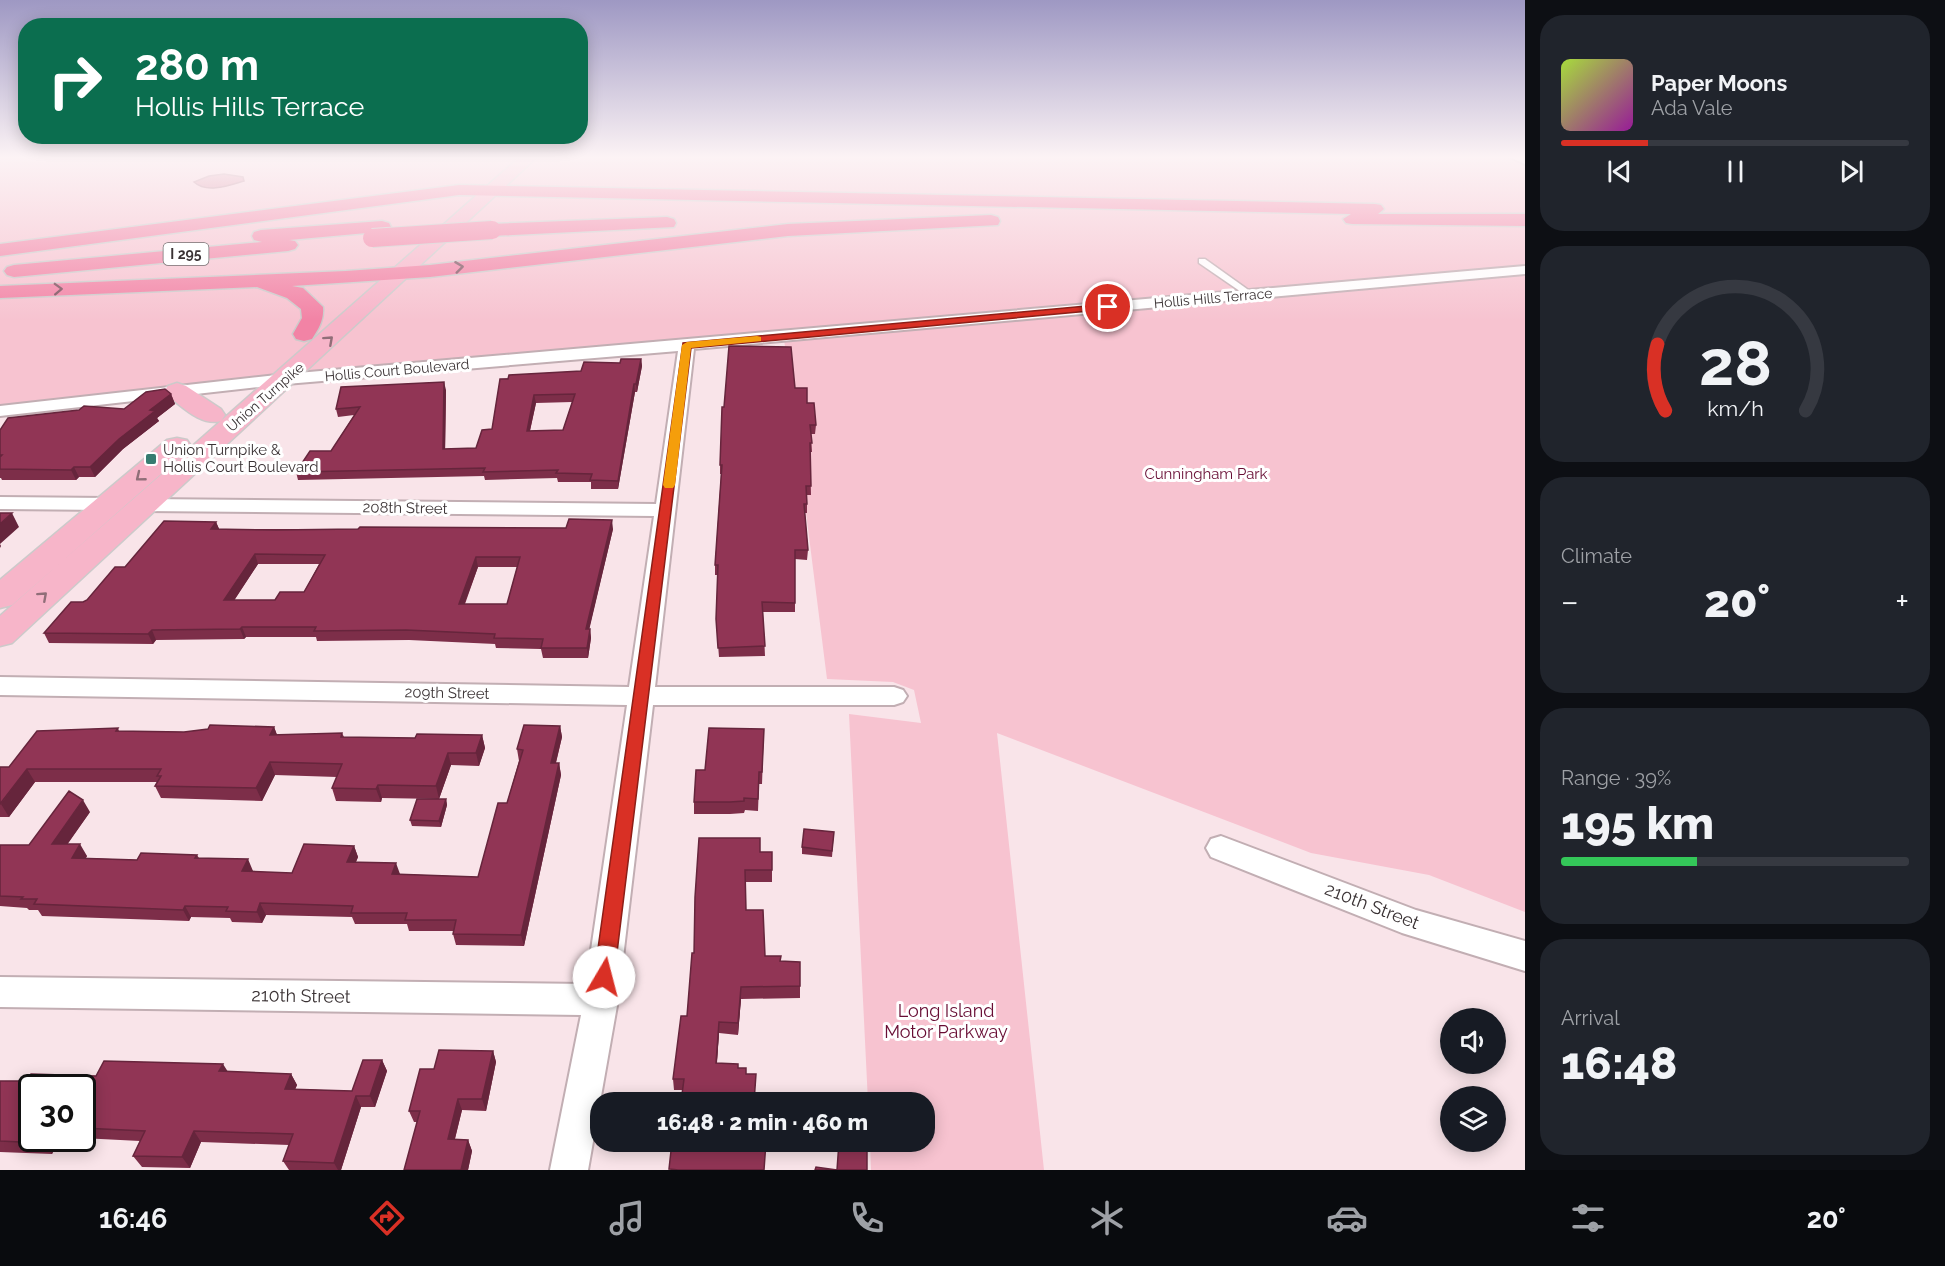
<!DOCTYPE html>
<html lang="en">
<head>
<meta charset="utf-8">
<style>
  body { margin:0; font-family:Raleway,sans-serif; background:#20242c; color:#f1f3f6; height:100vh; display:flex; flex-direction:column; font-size:22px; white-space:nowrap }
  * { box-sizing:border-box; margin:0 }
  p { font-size:20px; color:#9ea1a6 }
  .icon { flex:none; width:33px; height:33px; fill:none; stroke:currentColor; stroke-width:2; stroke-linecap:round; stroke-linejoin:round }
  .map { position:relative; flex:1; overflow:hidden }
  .sheet { display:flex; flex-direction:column; gap:15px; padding:15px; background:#0d0f14; width:420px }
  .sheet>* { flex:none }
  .banner { position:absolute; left:18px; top:18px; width:570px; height:126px; border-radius:24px; box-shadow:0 3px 15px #0003; background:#0b6e4f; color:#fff; overflow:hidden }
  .buttons { position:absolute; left:1440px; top:1008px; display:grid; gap:12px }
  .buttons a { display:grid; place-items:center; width:66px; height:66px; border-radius:50%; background:#171b24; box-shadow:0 3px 15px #0003; font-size:30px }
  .speed { position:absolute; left:18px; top:1074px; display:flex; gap:12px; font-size:30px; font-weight:700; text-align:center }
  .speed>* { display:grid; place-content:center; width:78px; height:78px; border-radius:50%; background:#171b24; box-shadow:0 3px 15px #0003; line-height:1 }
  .speed .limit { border:3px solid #111; border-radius:9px; background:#fff; color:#111 }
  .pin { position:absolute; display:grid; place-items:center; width:51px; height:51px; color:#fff; margin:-26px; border:3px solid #fff; border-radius:50%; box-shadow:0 2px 6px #0007 }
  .me { position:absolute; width:66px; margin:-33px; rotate:8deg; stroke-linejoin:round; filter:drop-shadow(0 0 4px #0008) }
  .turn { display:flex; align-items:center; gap:21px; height:126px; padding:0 18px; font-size:27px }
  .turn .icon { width:78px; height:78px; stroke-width:2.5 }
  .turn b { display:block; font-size:42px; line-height:51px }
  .big { font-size:45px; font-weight:800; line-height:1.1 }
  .sheet .card { flex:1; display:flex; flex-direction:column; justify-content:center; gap:9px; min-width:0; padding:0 21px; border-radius:24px; background:#20242c }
  .sheet .dial { align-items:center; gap:0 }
  .dial svg { height:156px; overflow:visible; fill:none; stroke:#363941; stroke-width:7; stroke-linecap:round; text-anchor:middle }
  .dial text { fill:#f1f3f6; stroke:none }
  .song { display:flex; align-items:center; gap:18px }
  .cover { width:72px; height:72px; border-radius:9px; background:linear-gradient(135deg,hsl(80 70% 55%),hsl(300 70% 35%)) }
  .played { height:6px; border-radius:3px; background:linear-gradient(90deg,#d93025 25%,#363941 25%) }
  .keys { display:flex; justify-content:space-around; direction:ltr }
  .heat { display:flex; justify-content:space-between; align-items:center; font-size:33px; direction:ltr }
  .charge { height:9px; border-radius:4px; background:linear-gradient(90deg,#34c759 39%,#363941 0) }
  .trip { position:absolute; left:590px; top:1092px; width:345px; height:60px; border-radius:24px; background:#171b24; box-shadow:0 3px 15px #0003; font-weight:800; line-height:60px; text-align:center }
  .tabs { display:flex; height:96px; justify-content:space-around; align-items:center; background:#090b0e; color:#9ea1a6 }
  .tabs .icon { width:42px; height:42px }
  .tabs .on { color:#d93025 }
  .tabs b { font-size:27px; color:#f1f3f6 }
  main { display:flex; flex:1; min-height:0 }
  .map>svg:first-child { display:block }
  .green { fill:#f7c3d0 }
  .water { fill:#d06e8c; stroke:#a35c72; stroke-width:1.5 }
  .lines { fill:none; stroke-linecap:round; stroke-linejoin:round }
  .service-casing { stroke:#c2aeb3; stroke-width:3 }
  .minor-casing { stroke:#c2aeb3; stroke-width:4 }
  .tertiary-casing { stroke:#c2aeb3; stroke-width:4 }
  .primary-casing { stroke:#cccaca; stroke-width:3 }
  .motorway-casing { stroke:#cccaca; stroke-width:3 }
  .service { fill:#fff; fill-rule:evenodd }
  .minor { fill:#fff; fill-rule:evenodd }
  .tertiary { fill:#fff; fill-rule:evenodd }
  .primary { fill:#f7b5c9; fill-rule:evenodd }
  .motorway { fill:#f283a5; fill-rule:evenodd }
  .motorway-bridge-casing { stroke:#cccaca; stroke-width:20; stroke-linecap:butt }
  .motorway-bridge { stroke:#f283a5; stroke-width:18 }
  .wall { fill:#7d2e49; fill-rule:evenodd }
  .shaded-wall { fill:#66253c }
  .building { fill:#913555; stroke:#66253c; stroke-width:1.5; fill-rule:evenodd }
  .oneway { stroke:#7b4f5c }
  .oneway2 { stroke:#906e78 }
  .route { fill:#d93025; stroke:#8d1f18; stroke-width:1.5 }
  .slow { fill:#f59e0b }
  .poi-dot { fill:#377c71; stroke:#fff; stroke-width:2 }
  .labels { text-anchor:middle; stroke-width:6; stroke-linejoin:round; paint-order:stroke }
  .shield { fill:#fff; stroke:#767072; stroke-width:1.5 }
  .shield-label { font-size:14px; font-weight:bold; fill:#3b3335 }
  .far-street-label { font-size:14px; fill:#3b3335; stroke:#fff }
  .poi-label { font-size:15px; fill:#3b3335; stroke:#fff; text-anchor:start }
  .park-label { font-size:15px; fill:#680d34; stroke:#fff }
  .street-label { font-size:15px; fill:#3b3335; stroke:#fff }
  .near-street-label { font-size:18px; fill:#3b3335; stroke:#fff }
  .near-park-label { font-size:18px; fill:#680d34; stroke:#fff }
</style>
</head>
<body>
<main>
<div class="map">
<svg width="1525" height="1170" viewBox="0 0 1525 1170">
  <rect width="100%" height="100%" fill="#f9e4e9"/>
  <path class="green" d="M0,157H1525V912L1429,875L1311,853L997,733L1044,1170H871L870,1142H924V1102H868L849,714L921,723L914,690L893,682L827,679L783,331L294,374L0,407Z"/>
  <path class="water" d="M224,174L243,177L244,181C230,185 207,194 194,182L209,176Z"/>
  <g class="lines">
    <defs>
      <path id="service" d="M1199,259H1205L1254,294L1247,296L1199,263Z"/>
      <path id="minor" d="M1525,266V274L694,349L655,687H894L903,690L907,696L903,702L894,705H653L618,1000L588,1170H550L581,1015L0,1007V977L586,984L627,705L0,695V677L629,687L654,516L145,511L138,509L135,505L138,501L145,499L656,504L678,351L286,384L0,416V406L286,374Z
        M0,497L107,498L114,500L117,504L114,508L107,510L0,509Z
        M1221,836L1416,910L1525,941V971L1402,933L1211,857L1206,848L1211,839Z"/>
      <path id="tertiary" d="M1510,157H1525V164Z"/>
      <path id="primary" d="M520,157H537L12,643L0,646V616Z
        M177,383L186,386L221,409L225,415L221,421C201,426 184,408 168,396L164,391L168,386Z
        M177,438L187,440L191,446L187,452L12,605L0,608V580L167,440Z"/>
      <path id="motorway" d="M459,185L1375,204L1381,205L1384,209L1378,214H1525V226L1352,224L1346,223L1343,219L1351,214L459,195L0,256V244Z
        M991,215L998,217L1000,221L998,225L788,236L430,277L292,286L303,288L323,307C324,320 319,328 312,339L304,341L296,339L293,334L302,318L301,309L287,298L257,287L0,298V286L346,271L430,265L788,224Z
        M667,217L674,219L676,223L674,227L492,236L485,234L483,230L485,226L492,224Z
        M382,221L389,223L391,227L389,231L289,240L295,241L298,245L295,249L288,251L14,277L7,275L4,271L7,267L14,265L262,242L254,240L252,236L254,232L261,230Z"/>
    </defs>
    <use href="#service" class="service-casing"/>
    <use href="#minor" class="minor-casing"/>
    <use href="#tertiary" class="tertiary-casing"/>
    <use href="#primary" class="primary-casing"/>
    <use href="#motorway" class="motorway-casing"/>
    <use href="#service" class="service"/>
    <use href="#minor" class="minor"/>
    <use href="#tertiary" class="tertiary"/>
    <use href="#primary" class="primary"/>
    <use href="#motorway" class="motorway"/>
    <defs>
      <path id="motorway-bridge" d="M372,238L492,230"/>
    </defs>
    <use href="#motorway-bridge" class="motorway-bridge-casing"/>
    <use href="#motorway-bridge" class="motorway-bridge"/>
  </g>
  <path class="wall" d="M641,359L642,366L637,392H635L618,489H591V482H558L557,478L485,480L484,476L298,480L296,472L331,451L354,415L338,417L336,409L446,390L445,449L476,448L492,429L500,379L581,371ZM572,402L563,430L530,431L536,403Z
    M795,388L807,403L816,425L815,434H811L812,452H810L811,495H807V513H805L808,550L807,560L795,559V612H763L765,656L719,657L716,619L718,575H715V565L721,474H720V465L724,407Z
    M171,394L175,404L157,418L159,421L123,449L95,477H79L76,480H2L1,478H0V430L124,409Z
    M216,522L219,529H613L589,629H590L591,638L588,658H543L541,649L496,648L495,644L409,640L317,641L316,637H246L244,639L156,640L153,644L49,643L44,633L87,600L125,567ZM258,564H319L304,592L275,600H234ZM478,567H517L507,604H465Z
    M560,726L562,737L556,763H559L561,775L524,946L456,945L453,934V931H409L407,924H355L352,917L266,915L262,923L232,922L230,918L191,917L189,921L42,916L38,910H29L27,908L0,906V845H29L90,812L67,844L87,856L86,858L137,860L197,855L199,858L253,871V872L292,873L354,846L358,857L356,862L400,874L478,877L507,803L519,761L517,749Z
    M274,727L277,735L342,733L344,737L415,738L482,735L485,748L479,766L451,765L439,799L382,798L381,802L336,801L332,788L337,777L275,775L262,801L161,798L155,786L157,782H35L9,817H0V767H9L118,728L119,731L184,732Z
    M764,729L762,784H759L758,811L745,810L744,813L730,814H694V802L705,770Z
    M446,799L447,805L441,827L412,826L410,820Z
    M834,832L832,857L802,854V847Z
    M760,852H772V882H745L746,910L765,956L780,961L800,986V998L741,999L738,1035L719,1033L717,1063L738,1068H746V1074L756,1086L683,1090H674L673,1079L687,1016L694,953L695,897Z
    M493,1051L496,1062L486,1111L462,1110L455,1139L468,1140L472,1151L468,1170H404L417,1122H414L409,1111L434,1069Z
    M382,1060L387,1071L375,1107H361L341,1170H289L283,1161L289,1145L201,1142L190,1168L142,1167L133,1156L140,1141L81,1138H82V1088L32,1138H60L52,1154L0,1152V1081H27L96,1076L227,1072L291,1074L297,1085L295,1089L352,1091Z"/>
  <path class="shaded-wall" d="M641,359L642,366L637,392L636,384Z
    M444,382L446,390L445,457L443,449Z
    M634,384L635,392L618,489V481Z
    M171,394L175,404L157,418L159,421L123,449L95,477L90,467L119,439L150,410Z
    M534,395L536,403L528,439L527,431Z
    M74,467L79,477L76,480L71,470Z
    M12,513L19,527L0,544L1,546L0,548V524Z
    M612,520L613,529L587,639L586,629Z
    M216,522L220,531L211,529Z
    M255,554L258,564L228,610L224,600Z
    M476,557L478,567L461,613L459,604Z
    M242,627L246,637L244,639L240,629Z
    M590,629L591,638L588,658L587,648Z
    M152,630L156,640L153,644L148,634Z
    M560,726L562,737L553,774L551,763Z
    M274,727L279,740L270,735Z
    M482,735L485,748L479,766L476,753Z
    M448,753L451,765L439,799L436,786Z
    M270,762L275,775L262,801L256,788Z
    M559,763L561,775L524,946L521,935Z
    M27,769L35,782L9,817L1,804Z
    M378,785L382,798L381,802L376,789Z
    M446,799L447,805L441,827L439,821Z
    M83,800L90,812L60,855L52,844Z
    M80,844L87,856L79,869L72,858Z
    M354,846L358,857L351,873L347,862Z
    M248,859L253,871L247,883L242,871Z
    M396,863L400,874H392Z
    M260,903L266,915L262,923L257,912Z
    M185,906L191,917L189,921L183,910Z
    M741,987V999L738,1035V1023Z
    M719,1022V1033L716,1074V1063Z
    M493,1051L496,1062L486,1111L482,1099Z
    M382,1060L387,1071L375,1107L370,1096Z
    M223,1064L230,1075L219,1071Z
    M291,1074L297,1085L291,1100L285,1089Z
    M356,1096L361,1107L341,1170H338L334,1163Z
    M458,1099L462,1110L452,1150L448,1139Z
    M194,1131L201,1142L190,1168L182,1157Z
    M45,1138H60L52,1154L42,1143Z
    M468,1140L472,1151L468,1170H461Z"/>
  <path class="building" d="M729,346L791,347L795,388H807V403H814L816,425H810L812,443H810L811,486H806L807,504H804L808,550H795V603L762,602L765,646L718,648L716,619L718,565H715L722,465H720L722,407H724Z
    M621,359H641L636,384H634L618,481L590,480L592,474L556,473L558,470L483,472L485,468L296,472L310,451H331L360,407L336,409L341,387L444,382L443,449L476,448L482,430L492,429L500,379H508L509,375L581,371L584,362L620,363ZM575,394L563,430L527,431L534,395Z
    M165,389L171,394L150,410L155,411L119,439L90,467H74L71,470L0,469V457L2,455H0V430L8,418L79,410L84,406L124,409L146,392Z
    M0,513H12L0,524Z
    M569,519L612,520L586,629H590L587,648H541L543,639L494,638L495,634L406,630L314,631L316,627H242L240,629L152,630L148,634L44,633L71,602H83L87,600L115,567H125L164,521L216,522L211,529L276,530L358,529L360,527L566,528ZM255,554L325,555L304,592H280L275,600H224ZM476,557H520L507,604H459Z
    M210,725L274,727L270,735L342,733L341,737L415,738L417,734L482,735L476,753H448L436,786L378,785L376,789L332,788L342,764L270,762L256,788L155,786L161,776H157L161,769H27L0,804V767H9L37,731L118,728L116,731L184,732L208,729Z
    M524,725L560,726L551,763H559L521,935L453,934L456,920H405L407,913H351L353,906L260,903L257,912L226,911L228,907L185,906L183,910L34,904L37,899H21L23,897L0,896V845H29L69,791L83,800L52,844H80L72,858L137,860L141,853L197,855L195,858L248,859L242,871L292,873L304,844L354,846L347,862L396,863L392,874L478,877L498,803H507L523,750L517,749Z
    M709,728L764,729L762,772H759L758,799L744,798V801L730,802H694L696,770H705Z
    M417,799H446L439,821L410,820Z
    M804,829L834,832L832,851L802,847Z
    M699,838H760V852H772V870H745L746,910H763L765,956H781L780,961L800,962V986L741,987L738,1023L719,1022L716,1063L738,1064V1068H746V1074H756L754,1102H681L684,1079H673L681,1016H687L692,953H694L695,897Z
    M439,1050L493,1051L482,1099H458L448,1139L468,1140L461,1170H404L420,1111H409L420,1069H434Z
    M363,1060H382L370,1096H356L334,1163L283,1161L293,1134L194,1131L182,1157L133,1156L145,1131L82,1128V1088H32V1138H45L42,1143L0,1141V1081H27L31,1074L96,1076L104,1061L223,1064L219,1071L291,1074L285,1089L352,1091Z
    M672,1142H766L764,1170H679L669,1169Z
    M839,1142L867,1143V1170H815L816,1167L837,1170Z"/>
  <defs><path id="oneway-chevron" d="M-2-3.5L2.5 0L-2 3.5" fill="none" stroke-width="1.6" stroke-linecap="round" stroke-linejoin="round" transform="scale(1.5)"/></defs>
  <g class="oneway">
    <use href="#oneway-chevron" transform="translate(459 267) rotate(-7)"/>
    <use href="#oneway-chevron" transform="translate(58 289) rotate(-2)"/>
  </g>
  <g class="oneway2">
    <use href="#oneway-chevron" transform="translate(329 340) rotate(-42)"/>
    <use href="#oneway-chevron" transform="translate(140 477) rotate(141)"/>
    <use href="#oneway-chevron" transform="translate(43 596) rotate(-42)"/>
  </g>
  <linearGradient id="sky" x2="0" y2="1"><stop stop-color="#9e98c3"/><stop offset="0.49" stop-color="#fcf3f5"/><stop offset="1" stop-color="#fcf3f5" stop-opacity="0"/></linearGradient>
  <rect width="1525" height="321" fill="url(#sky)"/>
  <path class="route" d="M1108,304L1113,307L1111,309L691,348L614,977L611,984L604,987L597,984L594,977L683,343Z"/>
  <path class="slow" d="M757,336L761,337V341L691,348L675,485L673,488H665L663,485L682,345L687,342Z"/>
  <rect class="poi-dot" x="145" y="453" width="12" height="12" rx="3"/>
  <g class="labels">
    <rect class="shield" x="163.5" y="243" width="45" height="22" rx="4.5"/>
    <g class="shield-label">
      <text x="186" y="259">I 295</text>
    </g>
    <g class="far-street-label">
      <text transform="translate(1213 298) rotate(-5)" y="5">Hollis Hills Terrace</text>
      <text transform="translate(397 370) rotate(-5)" y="5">Hollis Court Boulevard</text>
      <text transform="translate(265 397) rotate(-41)" y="5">Union Turnpike</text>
    </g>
    <g class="poi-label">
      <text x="163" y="455">Union Turnpike &amp;<tspan x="163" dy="17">Hollis Court Boulevard</tspan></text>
    </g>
    <g class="park-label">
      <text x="1206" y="479">Cunningham Park</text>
    </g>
    <g class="street-label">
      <text transform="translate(405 508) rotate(1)" y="5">208th Street</text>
      <text transform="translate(447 693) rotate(1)" y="5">209th Street</text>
    </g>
    <g class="near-street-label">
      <text transform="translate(1372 906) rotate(21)" y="6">210th Street</text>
      <text transform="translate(301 996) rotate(1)" y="6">210th Street</text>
    </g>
    <g class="near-park-label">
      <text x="946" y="1017">Long Island<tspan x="946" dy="21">Motor Parkway</tspan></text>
    </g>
  </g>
</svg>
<div class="buttons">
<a><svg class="icon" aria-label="sound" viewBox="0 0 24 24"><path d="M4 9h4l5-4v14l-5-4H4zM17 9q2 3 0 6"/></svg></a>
<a><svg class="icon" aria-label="layers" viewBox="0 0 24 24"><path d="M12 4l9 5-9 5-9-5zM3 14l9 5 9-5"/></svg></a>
</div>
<div class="speed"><div class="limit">30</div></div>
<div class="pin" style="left:1108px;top:307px;background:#d93025"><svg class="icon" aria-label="arrive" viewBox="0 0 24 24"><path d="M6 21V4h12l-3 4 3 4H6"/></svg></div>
<svg class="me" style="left:604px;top:977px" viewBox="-20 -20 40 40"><circle r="19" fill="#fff"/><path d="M0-13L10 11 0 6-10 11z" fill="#d93025"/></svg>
<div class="trip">16:48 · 2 min · 460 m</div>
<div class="banner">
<div class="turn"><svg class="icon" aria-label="right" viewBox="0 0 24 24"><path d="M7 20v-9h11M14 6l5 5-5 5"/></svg><div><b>280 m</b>Hollis Hills Terrace</div></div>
</div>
</div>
<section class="sheet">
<div class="card">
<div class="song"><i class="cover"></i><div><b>Paper Moons</b><p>Ada Vale</p></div></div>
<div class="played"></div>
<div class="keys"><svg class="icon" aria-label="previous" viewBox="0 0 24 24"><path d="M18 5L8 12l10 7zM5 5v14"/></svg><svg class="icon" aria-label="pause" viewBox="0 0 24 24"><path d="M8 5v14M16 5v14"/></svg><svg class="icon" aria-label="next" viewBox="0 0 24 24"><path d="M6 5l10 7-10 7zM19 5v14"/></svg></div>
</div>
<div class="card dial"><svg viewBox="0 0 100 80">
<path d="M14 69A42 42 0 1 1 86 69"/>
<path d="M14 69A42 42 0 0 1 10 35" stroke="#d93025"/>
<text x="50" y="56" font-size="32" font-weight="700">28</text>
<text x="50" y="72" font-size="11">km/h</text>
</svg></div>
<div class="card"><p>Climate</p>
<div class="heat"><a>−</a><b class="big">20°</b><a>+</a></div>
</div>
<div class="card"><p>Range · 39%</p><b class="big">195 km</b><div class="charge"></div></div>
<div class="card"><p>Arrival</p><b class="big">16:48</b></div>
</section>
</main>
<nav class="tabs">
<b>16:46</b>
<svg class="icon on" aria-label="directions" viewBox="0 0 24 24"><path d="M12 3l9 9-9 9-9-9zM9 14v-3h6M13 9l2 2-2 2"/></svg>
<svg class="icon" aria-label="music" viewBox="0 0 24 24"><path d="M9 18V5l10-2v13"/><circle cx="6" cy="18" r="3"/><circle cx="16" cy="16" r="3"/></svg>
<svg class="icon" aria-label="phone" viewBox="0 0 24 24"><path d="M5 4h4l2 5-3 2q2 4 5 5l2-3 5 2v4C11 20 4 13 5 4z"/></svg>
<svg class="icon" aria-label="climate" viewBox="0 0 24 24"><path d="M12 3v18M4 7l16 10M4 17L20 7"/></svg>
<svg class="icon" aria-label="car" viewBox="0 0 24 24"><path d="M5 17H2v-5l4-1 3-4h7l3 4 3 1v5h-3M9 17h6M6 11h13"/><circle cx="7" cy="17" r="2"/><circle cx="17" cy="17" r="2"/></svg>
<svg class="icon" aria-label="filters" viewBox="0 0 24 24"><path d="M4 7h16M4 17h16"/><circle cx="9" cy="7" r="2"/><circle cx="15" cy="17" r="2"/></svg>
<b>20°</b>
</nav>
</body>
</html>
